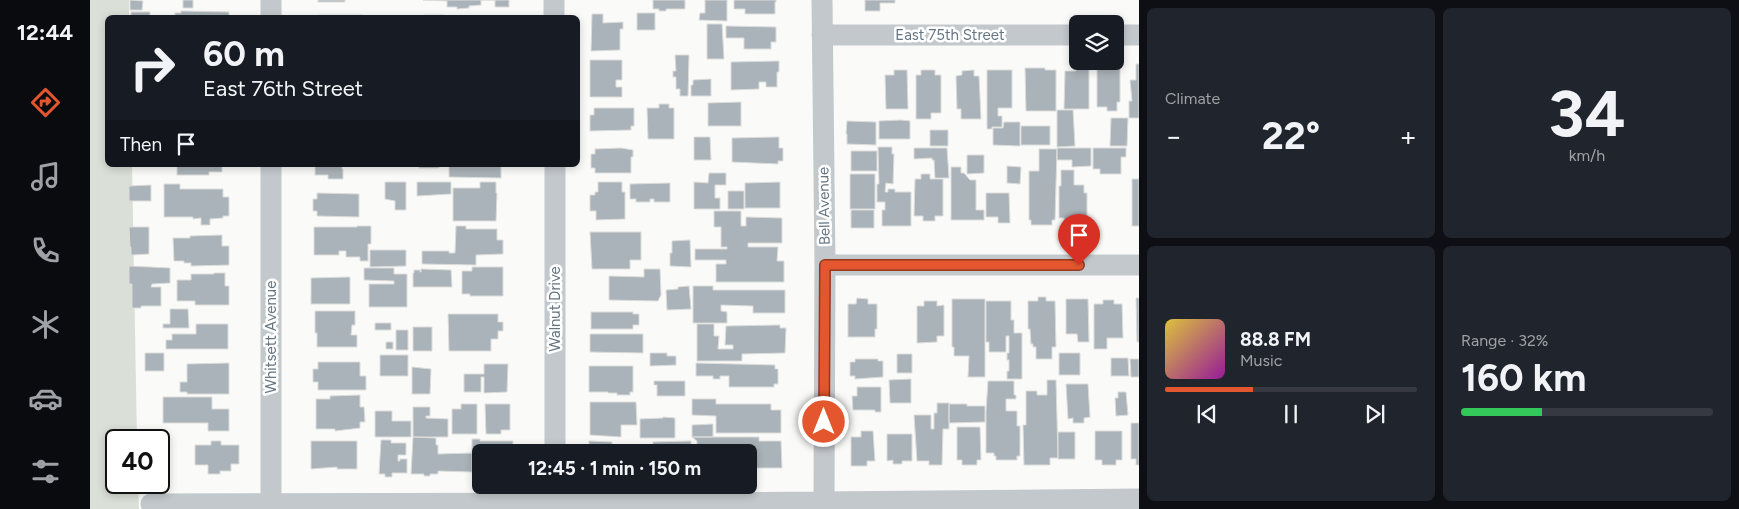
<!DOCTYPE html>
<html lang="en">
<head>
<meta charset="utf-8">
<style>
  body { margin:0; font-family:Figtree,sans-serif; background:#20242c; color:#f1f3f6; height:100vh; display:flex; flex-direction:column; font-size:19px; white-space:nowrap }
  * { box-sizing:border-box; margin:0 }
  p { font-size:16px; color:#9ea1a6 }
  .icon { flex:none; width:28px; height:28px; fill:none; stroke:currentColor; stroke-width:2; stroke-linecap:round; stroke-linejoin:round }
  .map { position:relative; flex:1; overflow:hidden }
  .details { display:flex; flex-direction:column; gap:8px; padding:8px; background:#0d0f14; width:600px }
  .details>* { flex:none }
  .top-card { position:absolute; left:15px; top:15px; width:475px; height:152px; border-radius:8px; box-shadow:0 2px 8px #0003; background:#171b24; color:#f1f3f6; overflow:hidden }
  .buttons { position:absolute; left:979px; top:15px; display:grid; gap:10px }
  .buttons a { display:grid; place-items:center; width:55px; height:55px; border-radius:8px; background:#171b24; box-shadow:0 2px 8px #0003; font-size:25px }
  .speed { position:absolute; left:15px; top:429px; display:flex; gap:10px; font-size:25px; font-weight:700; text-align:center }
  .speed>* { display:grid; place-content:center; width:65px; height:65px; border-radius:50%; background:#171b24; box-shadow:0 2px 8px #0003; line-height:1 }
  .speed .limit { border:2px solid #111; border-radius:8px; background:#fff; color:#111 }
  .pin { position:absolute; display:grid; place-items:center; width:42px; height:42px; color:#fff; margin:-51px -21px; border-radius:50% 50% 50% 0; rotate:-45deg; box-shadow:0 0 5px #0007 }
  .pin .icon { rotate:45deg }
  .me { position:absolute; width:55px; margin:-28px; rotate:0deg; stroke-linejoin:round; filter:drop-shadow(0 0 4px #0008) }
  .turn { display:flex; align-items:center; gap:18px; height:105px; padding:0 15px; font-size:22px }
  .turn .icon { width:65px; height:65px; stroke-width:2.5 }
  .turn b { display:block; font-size:35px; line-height:42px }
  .then { display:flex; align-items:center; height:48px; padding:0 15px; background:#0003; gap:10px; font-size:19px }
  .big { font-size:38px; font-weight:700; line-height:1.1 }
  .details .widget { flex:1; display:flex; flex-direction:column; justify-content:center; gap:8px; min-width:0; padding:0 18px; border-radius:8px; background:#20242c }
  .details .dial { align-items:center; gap:0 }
  .dial b { font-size:65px; line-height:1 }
  .song { display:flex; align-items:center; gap:15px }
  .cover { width:60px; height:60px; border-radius:8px; background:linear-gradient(135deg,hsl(50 70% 55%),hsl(300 70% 35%)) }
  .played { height:5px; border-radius:2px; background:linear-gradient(90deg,#e4572e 35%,#363941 35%) }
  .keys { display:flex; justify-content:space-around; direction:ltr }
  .heat { display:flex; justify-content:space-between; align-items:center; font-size:28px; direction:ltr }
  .charge { height:8px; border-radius:4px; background:linear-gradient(90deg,#34c759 32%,#363941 0) }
  .details .tiles { flex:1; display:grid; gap:8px; grid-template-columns:repeat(2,1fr) }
  .trip { position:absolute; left:382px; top:444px; width:285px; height:50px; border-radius:8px; background:#171b24; box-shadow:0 2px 8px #0003; font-weight:700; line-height:50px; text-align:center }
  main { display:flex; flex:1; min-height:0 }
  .dock { display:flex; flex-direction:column; width:90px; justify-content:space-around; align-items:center; background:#090b0e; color:#9ea1a6 }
  .dock .icon { width:35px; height:35px }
  .dock .selected { color:#e4572e }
  .dock b { font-size:22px; color:#f1f3f6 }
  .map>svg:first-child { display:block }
  .green { fill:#dadfd7 }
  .building { fill:#aab3b9; stroke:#dcdcda }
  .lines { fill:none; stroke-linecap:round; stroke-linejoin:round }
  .minor { stroke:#c3c8cc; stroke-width:21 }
  .route-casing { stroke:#94391e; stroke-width:12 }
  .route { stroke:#e4572e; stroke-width:9 }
  .labels { text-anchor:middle; stroke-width:5; stroke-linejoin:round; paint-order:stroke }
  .street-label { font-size:15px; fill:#657683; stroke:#fff }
</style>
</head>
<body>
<main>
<nav class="dock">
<b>12:44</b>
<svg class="icon selected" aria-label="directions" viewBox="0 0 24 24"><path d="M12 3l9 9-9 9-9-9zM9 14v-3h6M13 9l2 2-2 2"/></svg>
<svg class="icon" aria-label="music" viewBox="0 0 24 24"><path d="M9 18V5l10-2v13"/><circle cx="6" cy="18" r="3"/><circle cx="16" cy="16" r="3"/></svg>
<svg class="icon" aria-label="phone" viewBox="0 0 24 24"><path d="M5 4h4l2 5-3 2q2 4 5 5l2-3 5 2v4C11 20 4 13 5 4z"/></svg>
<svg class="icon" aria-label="climate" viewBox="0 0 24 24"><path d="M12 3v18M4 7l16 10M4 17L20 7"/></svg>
<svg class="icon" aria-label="car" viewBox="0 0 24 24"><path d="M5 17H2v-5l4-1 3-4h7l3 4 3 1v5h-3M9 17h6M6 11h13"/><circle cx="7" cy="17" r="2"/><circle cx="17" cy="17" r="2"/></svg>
<svg class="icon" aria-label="filters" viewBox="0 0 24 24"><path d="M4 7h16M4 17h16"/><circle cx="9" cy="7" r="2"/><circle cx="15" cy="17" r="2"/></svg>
</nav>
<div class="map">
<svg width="1049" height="509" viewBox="0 0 1049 509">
  <rect width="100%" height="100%" fill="#fafaf8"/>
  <path class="green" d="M0,0H39V17L18,18V165H42L47,440H26V482L48,483L49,509H0Z"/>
  <path class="building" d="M40,0L53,1L52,10H40Z
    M93,0H103V8H93Z
    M228,0H255V2H228Z
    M333,0H419V7H405V0H391V5L379,6V8L367,9V7H357V1Z
    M563,0H595V9H576V11H569V9H563Z
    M615,0H637V21L609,20L610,13H615Z
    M644,0H686V2H685V14H655V9H644Z
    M775,0H805V3H790V11H775Z
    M91,11L139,12V18H85V13H91Z
    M41,12H60V18H41Z
    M547,13H565V30H547Z
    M502,14H513V23L533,22V29H530V50L501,51Z
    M229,15H273V17L288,18H224L229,17Z
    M334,15H354V18H334Z
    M617,24H632L634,59H617Z
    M636,26L686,27V42H681V49H654V38H636Z
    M585,55H599L598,96H590V89H586V77H583V71H586Z
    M500,60H532V80H526V87H532V97H500Z
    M689,61V72H687V87H676V82H669V89L641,90V62Z
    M1046,64H1049V118H1039V101H1042L1040,80H1046Z
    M986,67H999V109H974L975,71H986Z
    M1007,67H1030V102H1027V111H1017V107H1007Z
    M935,68H955V70H966V111H936Z
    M804,70H817L818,109H796L795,75H804Z
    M831,70H845V75H851V113H841V119H826V75H831Z
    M884,70V76H889L891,119H871V109H867L866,76L872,75V71Z
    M897,70H922V108H908V116H912V127H902V129H897Z
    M621,79V96H601V85H603V80Z
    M651,102V126H618V103Z
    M569,104H579V108H584V139H558L557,108H569Z
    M504,108H544V126H541V130L500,131V115H504Z
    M967,110H983L985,146L967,147Z
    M1021,118H1038L1037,146H1020Z
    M811,120L820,121V139H789V121Z
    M757,121L786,122V145L757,144V134H756Z
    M914,122H930V146L903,145V128H913Z
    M931,126H960V145H931Z
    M840,130H858V146H840Z
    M604,137H620L621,160H604Z
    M689,137V148H693V161H688V164L642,162V138Z
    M788,147H802V154H804L803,184L796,183L795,192H798V189H805V192H821V226H792V210H795V202H787V184H789Z
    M531,148L543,150V157H541V173H505V168H501V154H505V149Z
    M824,148H857L859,178H845L844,160H842V158L824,159Z
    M967,148H1001V166L982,167V160H967Z
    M1003,148H1036V157H1031V174H1010V169H1003Z
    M949,149H967L965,220H962V225H941V220H939V171H949Z
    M761,151H787V171H761Z
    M877,155H894V173L877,174Z
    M87,165H132V172H119V175H87Z
    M225,165H252V169H253V179H238V175H225Z
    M329,165H349V168H329Z
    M359,165H411V178L359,177Z
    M917,166L931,167L930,184L917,183Z
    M861,167H871V173H874L880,180H886V210H894V220H861Z
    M971,170H984V185H994V193H997V225H974V218H969V186H971Z
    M619,173H636V185H625V198H630V209H604V182L618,183Z
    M760,174H785V209H760Z
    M831,174H840V179H853V216H845V221H833V216H824L825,179H831Z
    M1042,179H1049V226H1042Z
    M295,182H316V210H305V201L295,199Z
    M327,182H361V194L327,196Z
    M390,182H406V193H407L406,221H363V188H390Z
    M508,182H532V192H535V219L506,220V211H500V195H505V192H508Z
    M690,182V208H655V183Z
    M580,183V202H564V199H560V202H546V199H540V184Z
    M74,184H90V189H133V197H139V216H133V218L120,219V225H111V218L103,219V217H74Z
    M61,185V201H39V186Z
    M638,191H654V209H638Z
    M227,193L269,194V217L227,216V211H223V199H227Z
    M896,193H919L920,223H908V217H896Z
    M761,210H784V228H761Z
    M624,211H651V226H656V217L692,218V243H658V247H688L687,261H694V282H626V264H636V260H605V249H637V247H631V227H624Z
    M267,226H281V244H278V261H270V257H256V251H249V255H224V227H267Z
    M366,226H376V229H407V240H413V254L386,255V265L332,264V251H359V253H365Z
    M39,227H59V254L41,255V247H40Z
    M500,232H551V260H540V269H502Z
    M132,235V246H139V265L101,266V263H94V261H84L83,238H100V236Z
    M600,240L601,267L580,266V253H582V241Z
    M280,250H316V266L280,267Z
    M39,266L80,268V283L62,284L61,287H71V306H51V308H42V284H39Z
    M382,267H413V296H380V294H372V271H382Z
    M274,268H304V274H317V307H279V284H304V281L274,280Z
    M331,269L361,270L362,287H323V273H324V270H330V272H331Z
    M554,269H570L571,295L568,301L519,300V276L554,277Z
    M124,273H135V286H139V305H105V301H87V280H101V274H124Z
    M260,277V304H221V278Z
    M599,286L601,309L577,310L576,290L588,289V287Z
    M603,286H623V290H695V313H663V306L631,305V311L637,312V323H603Z
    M948,297H956V301H965L966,347H962V359H946V347H943V344H941L940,329H938V301H948Z
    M767,298L778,299V304H787V329H785V337H758V304H766Z
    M1046,298H1049V342H1047Z
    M862,299H895V377H878L879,356H864V347H862Z
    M976,299H998L999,342H988L987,334H976Z
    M1013,300H1024V304H1032L1033,338H1017V349H1004V304H1013Z
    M834,301H847V306L854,305V336H847V342L827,343V306H834Z
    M896,301H921V320H924V333H932V379H917V371H919V360H917V353H919V336H916V352H899V342H896Z
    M80,309H98L99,328H73V324H80Z
    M225,311H265V325H262L261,335H267V347H227V333H225Z
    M501,312H543V314H549V325H543V329H501Z
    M358,314H408V322H413V331H408V339H401V351H359Z
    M285,323H301V330H285Z
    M106,324H138V349H76V340H82V334H106Z
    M607,324H624V336H629L628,349H643V345H635L636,326L690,325V328H696L695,353L652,354V361H607Z
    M323,327H342V351H323Z
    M306,330H318V350H306Z
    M500,334H553V353L500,352Z
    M296,342H303V349H296Z
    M55,353H74V371H55Z
    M560,353H577V356H586V365L560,366Z
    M969,353H990V375H969Z
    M807,354H822V373H807Z
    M290,355H318V376H290Z
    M1021,358H1038L1039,376H1021Z
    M765,359H788V361H793V377L765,379V376H760V362H765Z
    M1040,359H1049V377H1041Z
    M228,362H270V376H276V390H228V382H223V369H228Z
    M139,363V394H97V392H90V382H97V364Z
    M606,363L685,365V369H688V384H684V387H639V376H630V379H623V376H606Z
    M394,364H418L417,392L394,393V377H391V392H374V374H394Z
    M499,366H543V392H540V395H527V393H518V392H499Z
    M322,367L341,369L340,394H322Z
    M821,379V403H800L799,380Z
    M957,380H966L968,458H960V465H934L933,425H936V391H947V395H957Z
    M564,381H595V396H567V385H564Z
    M898,381H924V395H926V399H916V411H927V426H930V456H927V460H906V456H904V453H896V411Z
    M976,384H998L1000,417L994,418V423H983V418L978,419Z
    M767,387H791V412H785V410H763L762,396H767Z
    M1028,392H1036L1038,415L1026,416L1025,398H1028Z
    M270,395V407H274L275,422H270V428L245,431V429H226V399H240V396Z
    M73,397H122V409H139V431H118V423H73Z
    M602,399H626V404H681V410H691V433H626V416L602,415Z
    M500,402H546L547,425H531V437L500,435Z
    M847,403H859V429H853L852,465H839V461H827L824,415H841V429H844V413H847Z
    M371,404H387V434H362V409H371Z
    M395,404H420V430H411V434H396Z
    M859,404H877V406H895V422L859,423Z
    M323,407H340V416H336V418L358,419V437H323Z
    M285,411H302V421H321V437H285Z
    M573,417L585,418V438H550V419L573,418Z
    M1041,423H1049V465H1046V459H1041Z
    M623,424V437H602V425Z
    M867,427H890L891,460H887V465H872V460H867Z
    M771,431H783L785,461H777V466H761V437H771Z
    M1005,431H1032V460H1026V465H1012V460H1005Z
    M968,432H985V459H968Z
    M797,434H822V461H812V464H803V460L797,461Z
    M323,437L346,438V445H348V454L382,453V472L348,471V474H340V476H334V474H321Z
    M602,437H669V441H691L692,468H659V452H607V441Z
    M382,439H390V441H423V452H427H391L390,473V454H382Z
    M291,440H301V443H316V455H308V461H310V459H317V473H302V477H295V474H289Z
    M121,441H131V445H149V464H141V471H130V474H118V465H105V445H121Z
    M221,441H267V469H247V467L221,469Z
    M499,441L522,442V452H499Z
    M601,441V452H563V442Z"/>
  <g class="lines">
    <path class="minor" d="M181,0V18
      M464,0V18
      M732,0L735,265L734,502
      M732,35H988
      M1025,35H1049
      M181,165V509
      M465,165V452
      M735,265H1049
      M61,504L621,503L1049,499"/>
  </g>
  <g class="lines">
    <defs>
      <path id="route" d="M734,422L735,265H989"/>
    </defs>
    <use href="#route" class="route-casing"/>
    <use href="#route" class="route"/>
  </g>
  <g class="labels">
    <g class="street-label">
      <text x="860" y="40">East 75th Street</text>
      <text transform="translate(734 206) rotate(-91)" y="5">Bell Avenue</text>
      <text transform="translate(465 309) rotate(-90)" y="5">Walnut Drive</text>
      <text transform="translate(181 337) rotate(-90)" y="5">Whitsett Avenue</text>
    </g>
  </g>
</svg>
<div class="buttons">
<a><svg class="icon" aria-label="layers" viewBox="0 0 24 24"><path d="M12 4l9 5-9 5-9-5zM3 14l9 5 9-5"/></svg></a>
</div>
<div class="speed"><div class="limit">40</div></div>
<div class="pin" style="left:989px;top:265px;background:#d93025"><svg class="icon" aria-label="arrive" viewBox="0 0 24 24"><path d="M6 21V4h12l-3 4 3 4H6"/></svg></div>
<svg class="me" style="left:734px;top:422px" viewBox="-20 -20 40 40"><circle r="17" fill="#e4572e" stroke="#fff" stroke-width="3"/><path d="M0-11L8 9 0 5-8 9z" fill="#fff"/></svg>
<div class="trip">12:45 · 1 min · 150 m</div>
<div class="top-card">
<div class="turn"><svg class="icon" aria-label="right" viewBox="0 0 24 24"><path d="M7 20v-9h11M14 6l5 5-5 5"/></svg><div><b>60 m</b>East 76th Street</div></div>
<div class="then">Then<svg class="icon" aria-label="arrive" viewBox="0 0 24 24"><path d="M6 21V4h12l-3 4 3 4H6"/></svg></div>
</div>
</div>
<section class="details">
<div class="tiles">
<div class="widget"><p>Climate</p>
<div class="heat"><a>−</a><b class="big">22°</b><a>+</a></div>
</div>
<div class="widget dial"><b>34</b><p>km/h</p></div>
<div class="widget">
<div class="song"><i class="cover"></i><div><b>88.8 FM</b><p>Music</p></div></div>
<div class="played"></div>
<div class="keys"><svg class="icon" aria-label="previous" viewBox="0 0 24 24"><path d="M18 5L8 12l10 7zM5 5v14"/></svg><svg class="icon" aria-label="pause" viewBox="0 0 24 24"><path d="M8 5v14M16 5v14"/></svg><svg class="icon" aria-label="next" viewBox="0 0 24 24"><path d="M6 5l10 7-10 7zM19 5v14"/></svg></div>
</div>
<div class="widget"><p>Range · 32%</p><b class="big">160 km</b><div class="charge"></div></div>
</div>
</section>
</main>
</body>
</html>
